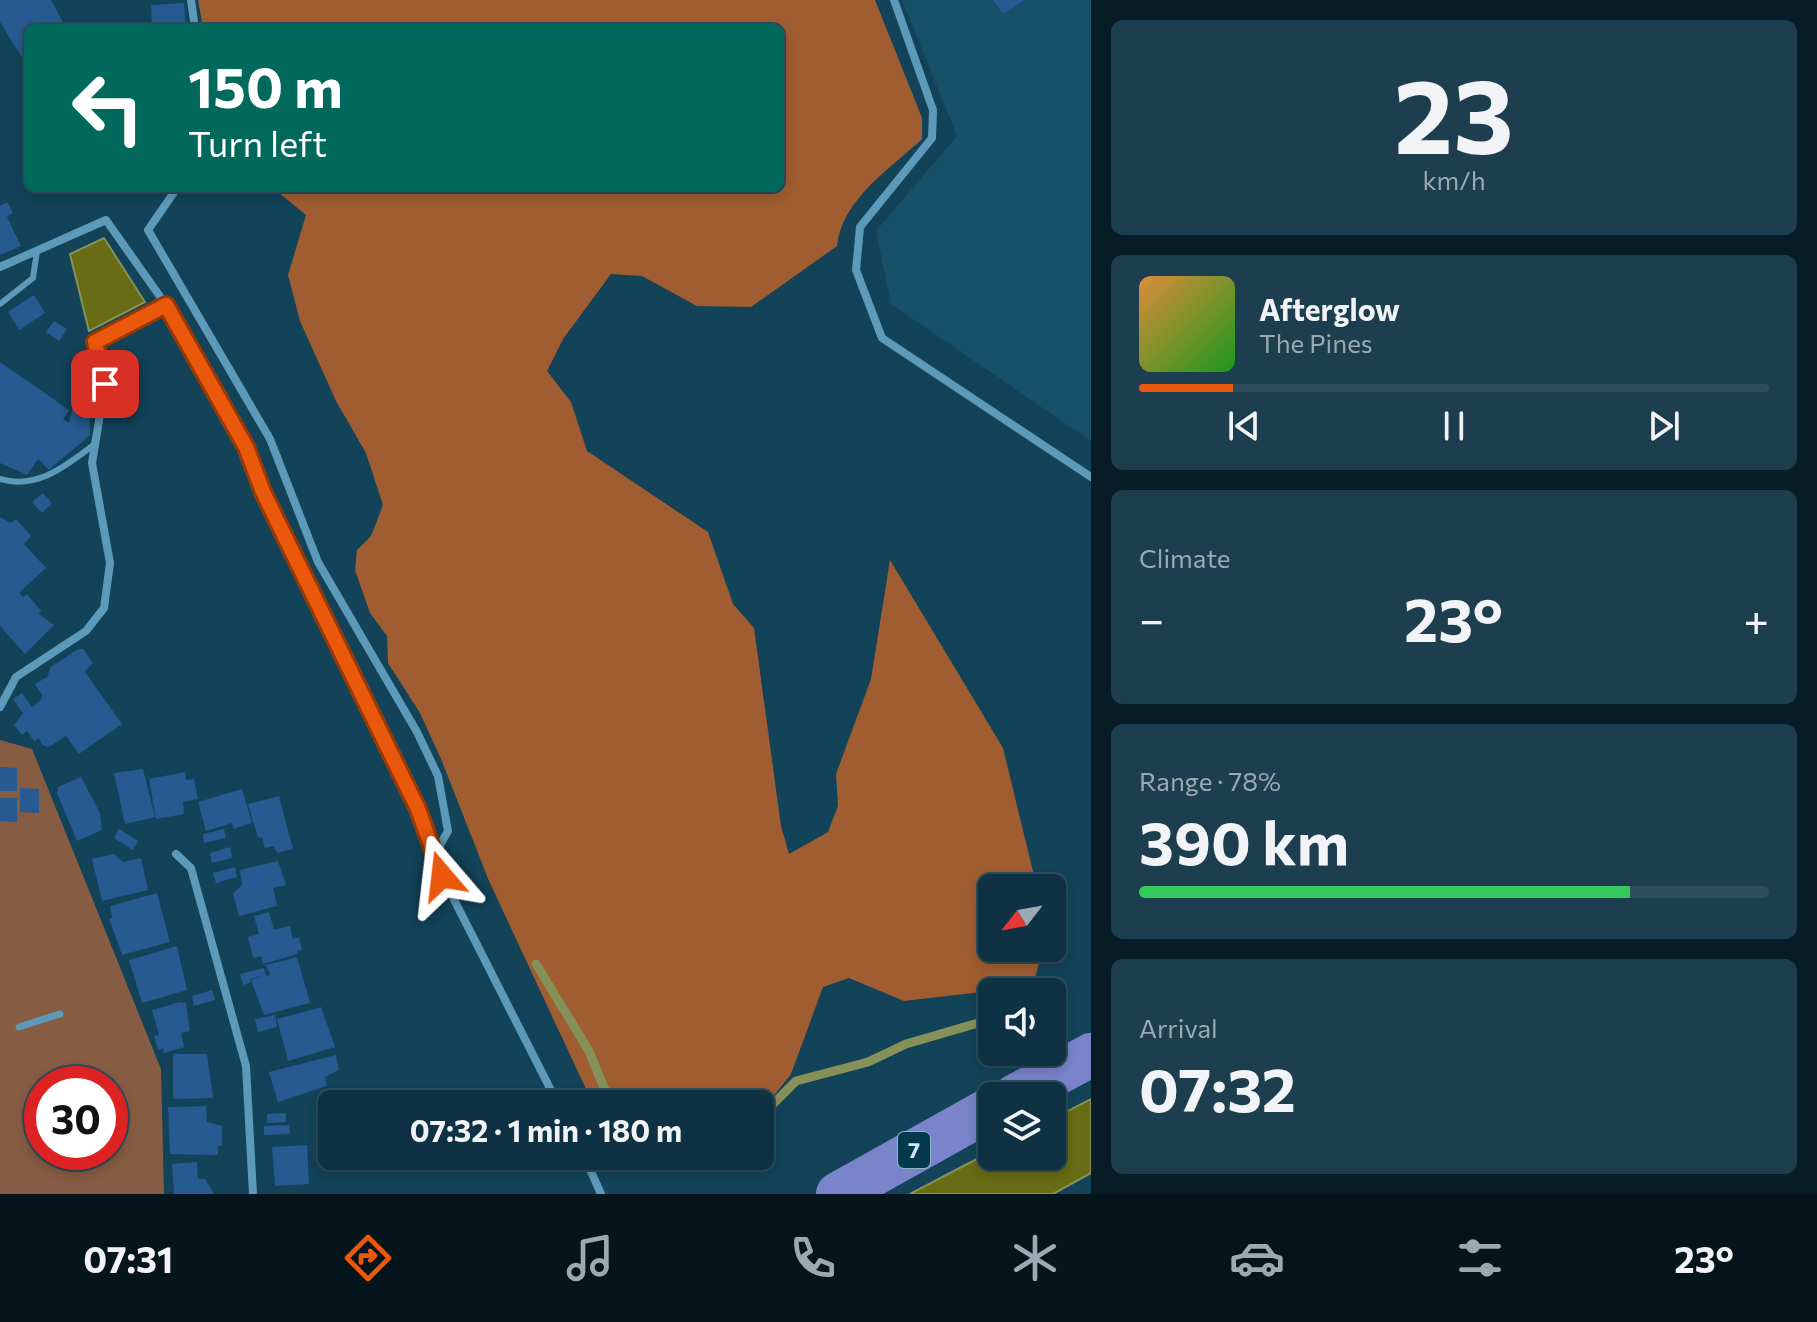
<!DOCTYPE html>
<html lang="en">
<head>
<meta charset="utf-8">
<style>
  body { margin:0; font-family:Commissioner,sans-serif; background:#1c3e4e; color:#f1f3f6; height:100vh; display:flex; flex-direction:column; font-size:30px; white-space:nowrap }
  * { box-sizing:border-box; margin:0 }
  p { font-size:26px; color:#9baab2 }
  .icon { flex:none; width:44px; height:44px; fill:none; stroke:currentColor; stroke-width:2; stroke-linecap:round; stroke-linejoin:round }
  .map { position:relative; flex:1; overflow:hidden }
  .sheet { display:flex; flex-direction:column; gap:20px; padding:20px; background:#081c25; width:726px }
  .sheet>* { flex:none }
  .guide { position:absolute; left:24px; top:24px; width:760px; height:168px; border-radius:12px; box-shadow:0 4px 12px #0003,0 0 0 2px #2e4d5c; background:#00695c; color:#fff; overflow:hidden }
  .needle { width:52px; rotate:239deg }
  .controls { position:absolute; left:978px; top:874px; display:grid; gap:16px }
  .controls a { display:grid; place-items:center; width:88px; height:88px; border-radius:12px; background:#0e3243; box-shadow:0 4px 12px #0003,0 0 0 2px #2e4d5c; font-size:40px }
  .speed { position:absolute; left:24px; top:1066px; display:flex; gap:16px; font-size:40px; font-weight:700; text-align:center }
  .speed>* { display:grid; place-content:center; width:104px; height:104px; border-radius:50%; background:#0e3243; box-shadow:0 4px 12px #0003,0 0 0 2px #2e4d5c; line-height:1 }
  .speed .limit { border:12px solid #d22; background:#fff; color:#111 }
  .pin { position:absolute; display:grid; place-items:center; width:68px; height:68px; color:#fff; margin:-34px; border-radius:16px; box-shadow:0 4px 12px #0006 }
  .me { position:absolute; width:88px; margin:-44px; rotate:343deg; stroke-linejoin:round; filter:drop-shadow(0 0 6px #0008) }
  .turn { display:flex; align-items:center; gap:28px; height:168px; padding:0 32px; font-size:36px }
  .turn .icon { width:104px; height:104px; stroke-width:2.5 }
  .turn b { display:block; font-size:56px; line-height:68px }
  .big { font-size:60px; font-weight:700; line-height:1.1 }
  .sheet .widget { flex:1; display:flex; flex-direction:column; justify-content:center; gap:12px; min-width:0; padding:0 28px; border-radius:12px; background:#1c3e4e }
  .sheet .dial { align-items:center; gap:0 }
  .dial b { font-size:104px; line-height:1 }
  .song { display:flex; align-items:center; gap:24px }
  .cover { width:96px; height:96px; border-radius:12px; background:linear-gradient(135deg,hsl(30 70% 55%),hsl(120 70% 35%)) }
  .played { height:8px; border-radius:4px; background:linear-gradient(90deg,#ea580c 15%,#2e4d5c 15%) }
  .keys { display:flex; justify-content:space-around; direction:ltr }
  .heat { display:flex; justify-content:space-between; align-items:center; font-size:44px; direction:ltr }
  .charge { height:12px; border-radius:6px; background:linear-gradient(90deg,#34c759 78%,#2e4d5c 0) }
  .trip { position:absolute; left:318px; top:1090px; width:456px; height:80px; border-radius:12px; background:#0e3243; box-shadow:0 4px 12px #0003,0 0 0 2px #2e4d5c; font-weight:700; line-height:80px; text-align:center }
  .tab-bar { display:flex; height:128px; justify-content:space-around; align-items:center; background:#06141b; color:#9baab2 }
  .tab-bar .icon { width:56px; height:56px }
  .tab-bar .active { color:#ea580c }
  .tab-bar b { font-size:36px; color:#f1f3f6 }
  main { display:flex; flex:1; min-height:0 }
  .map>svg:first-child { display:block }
  .built { fill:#175069 }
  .green { fill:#865c43; fill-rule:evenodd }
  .forest { fill:#9f5d31 }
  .water { fill:#686c14; stroke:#859158; stroke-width:2 }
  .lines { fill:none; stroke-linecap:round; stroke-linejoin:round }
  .stream { stroke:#859158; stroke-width:9 }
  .building { fill:#265a90 }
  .service { stroke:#5d9ab9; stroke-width:6 }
  .pedestrian { stroke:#5d9ab9; stroke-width:7 }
  .minor { stroke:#5d9ab9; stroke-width:8 }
  .primary { stroke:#7984ca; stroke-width:44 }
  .route-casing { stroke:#983908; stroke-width:20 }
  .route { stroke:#ea580c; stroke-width:14 }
  .labels { text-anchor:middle; stroke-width:8; stroke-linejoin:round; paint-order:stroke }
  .shield { fill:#04384d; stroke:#8eb3c5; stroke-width:2 }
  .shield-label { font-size:22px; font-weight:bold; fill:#c9e8f8 }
</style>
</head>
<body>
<main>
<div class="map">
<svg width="1091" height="1194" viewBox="0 0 1091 1194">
  <rect width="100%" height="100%" fill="#124359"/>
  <path class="built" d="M902,0H1091V441L891,304L876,231L957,136Z"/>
  <path class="green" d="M0,740L32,749L161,1069L164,1194H0ZM42,1084H110V1152H42Z"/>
  <path class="forest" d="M198,0H875L922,118V139C890,169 842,199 837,246L751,307L697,306L642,276L611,274L563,339L547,371L571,402L587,451L708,532L733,604L754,628L781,826L789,854L828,832L838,806L836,774L871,679L890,560L1003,748L1037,888H992V948H1043L1033,986L904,1001L849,978L823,987L791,1074L760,1113V1104H593L489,881L441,759L420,713L388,663L387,636L370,613L355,570L357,550L371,536L383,505L366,453L336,401L300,321L288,275L306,215L273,188H780V28H203Z"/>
  <path class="water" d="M104,238L145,302L89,331L70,254Z
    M1091,1099V1173L1053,1194H910L992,1151V1156H1052V1119Z"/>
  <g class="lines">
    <path class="stream" d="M536,964L589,1051L604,1088L618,1104
      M1052,1015H1054
      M760,1117L796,1081L868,1062L906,1044L992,1019"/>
  </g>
  <path class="building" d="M0,0H51L65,26L73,21L77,28H28V67L0,22Z
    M993,0H1025L1003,14Z
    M184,3L186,28H152L151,5Z
    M7,202L13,213L7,217L21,246L0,255V206Z
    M34,295L45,313L19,330L8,312Z
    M54,321L67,329L59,341L46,332Z
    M0,362L69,410L63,419L69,423L73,406L90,408V435L49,470L38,459L27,475L0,463Z
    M43,493L52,503L42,513L32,502Z
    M0,517L11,523L16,519L31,536L24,544L46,568L19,593L23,597L27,594L41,611L39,614L54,625L25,654L0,626Z
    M78,649H83L93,663L85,672L122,724L79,754L66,736L49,747L42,745L39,738L34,741L27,731L22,735L14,725L23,713L13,699L22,693L32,707L41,700L42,695L35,684L47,677L51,667Z
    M0,767L17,768V791H0Z
    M143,769L155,817L125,824L114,773Z
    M185,772L186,780L194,779L198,799L183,802L184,814L156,819L149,779Z
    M81,777L100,813L102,830L77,841L57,793L58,787Z
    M20,788L39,789V813L20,812Z
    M242,789L252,823L233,829L232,823L206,831L198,802Z
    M279,796L293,849L278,853L273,846L265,848L262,837L258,838L248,804Z
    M0,798H17V822L0,821Z
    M119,829L138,841L133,850L114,838Z
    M224,829L226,838L204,843L203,834Z
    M230,847L232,858L212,863L210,853Z
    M114,854L123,862L141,858L148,890L102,901L92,859Z
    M278,861L286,885L273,888L277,906L239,916L233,894L242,885L240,870Z
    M235,867L237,877L216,883L213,873Z
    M157,893L170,942L122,955L109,919L112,918L110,906Z
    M269,912L274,930L290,926L293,939L299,937L302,950L297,951L298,954L263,964L261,956L253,958L248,937L259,934L254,916Z
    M177,946L187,990L142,1003L129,960Z
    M297,957L310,1003L264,1015L251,980L263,976L250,979V983L243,985L240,974L264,968L266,976L270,975L266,965Z
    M212,990L215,1000L194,1006L192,996Z
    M180,1002L186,1003L190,1031L181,1033L184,1047L164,1053L163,1048L158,1050L154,1036L159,1035L152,1010Z
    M321,1007L335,1047L288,1061L277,1019Z
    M275,1015L277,1027L258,1032L255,1019Z
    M173,1054H207L213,1098L173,1099Z
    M336,1055L339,1070L325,1077L327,1086L278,1102L269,1072Z
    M206,1106L207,1122L222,1126V1146H218V1155L170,1154L168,1107Z
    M286,1113V1122L267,1123V1114Z
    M289,1125L290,1134L264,1135V1126Z
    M307,1145L309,1184L275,1186L272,1147Z
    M197,1162L198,1179H205L214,1194H174L172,1164Z"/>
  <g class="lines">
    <path class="service" d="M0,304L33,278L37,251
      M0,479C38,490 67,465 95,444"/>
    <path class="pedestrian" d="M19,1027L60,1014"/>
    <path class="minor" d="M191,0L195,28
      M894,0L933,110L932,138L860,227L856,270L882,338L1091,477
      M177,188L148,230L270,439L318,562L417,732L438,776L448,831L436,852L442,876L558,1104
      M0,267L106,220L166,305L246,447L263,492L374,716L436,852
      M0,707L16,677L86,631L104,608L110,563L92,463L105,384L95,342L166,305
      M176,854L191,868L246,1066L253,1194
      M584,1156L601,1194"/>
    <path class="primary" d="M1015,1096L1091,1055
      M838,1194L992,1108"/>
  </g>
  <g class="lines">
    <defs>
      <path id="route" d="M105,384L95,342L166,305L246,447L263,492L418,809L442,876"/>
    </defs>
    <use href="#route" class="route-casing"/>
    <use href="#route" class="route"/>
  </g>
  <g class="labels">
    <rect class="shield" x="898" y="1132" width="32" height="36" rx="6"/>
    <g class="shield-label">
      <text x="914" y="1158">7</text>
    </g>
  </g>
</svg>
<div class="controls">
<a><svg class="needle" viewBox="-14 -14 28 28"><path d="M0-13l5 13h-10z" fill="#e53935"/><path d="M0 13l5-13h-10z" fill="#9baab2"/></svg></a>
<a><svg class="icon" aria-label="sound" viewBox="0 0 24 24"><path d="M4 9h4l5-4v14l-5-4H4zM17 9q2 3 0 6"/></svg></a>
<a><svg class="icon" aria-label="layers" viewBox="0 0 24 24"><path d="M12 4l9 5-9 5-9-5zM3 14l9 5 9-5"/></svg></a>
</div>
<div class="speed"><div class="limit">30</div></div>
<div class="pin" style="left:105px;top:384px;background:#d93025"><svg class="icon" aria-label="arrive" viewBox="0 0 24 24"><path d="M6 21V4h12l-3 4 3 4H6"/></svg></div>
<svg class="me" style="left:442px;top:876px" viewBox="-20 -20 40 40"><path d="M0-17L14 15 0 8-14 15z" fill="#ea580c" stroke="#fff" stroke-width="4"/></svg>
<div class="trip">07:32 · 1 min · 180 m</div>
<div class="guide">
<div class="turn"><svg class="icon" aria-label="left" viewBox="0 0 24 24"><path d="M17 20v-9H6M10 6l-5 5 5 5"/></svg><div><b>150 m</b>Turn left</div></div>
</div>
</div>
<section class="sheet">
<div class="widget dial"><b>23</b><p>km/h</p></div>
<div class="widget">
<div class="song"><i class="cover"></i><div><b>Afterglow</b><p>The Pines</p></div></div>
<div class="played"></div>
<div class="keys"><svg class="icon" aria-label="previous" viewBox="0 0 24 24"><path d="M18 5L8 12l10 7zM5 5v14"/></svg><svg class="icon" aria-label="pause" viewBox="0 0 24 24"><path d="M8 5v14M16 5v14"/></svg><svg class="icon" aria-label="next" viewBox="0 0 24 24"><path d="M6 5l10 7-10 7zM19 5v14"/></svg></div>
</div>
<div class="widget"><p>Climate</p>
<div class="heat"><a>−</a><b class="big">23°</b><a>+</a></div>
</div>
<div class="widget"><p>Range · 78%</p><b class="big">390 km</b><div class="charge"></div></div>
<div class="widget"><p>Arrival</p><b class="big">07:32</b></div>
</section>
</main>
<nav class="tab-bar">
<b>07:31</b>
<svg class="icon active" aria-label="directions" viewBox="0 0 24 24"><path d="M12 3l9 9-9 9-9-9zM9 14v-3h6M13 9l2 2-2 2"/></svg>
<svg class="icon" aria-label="music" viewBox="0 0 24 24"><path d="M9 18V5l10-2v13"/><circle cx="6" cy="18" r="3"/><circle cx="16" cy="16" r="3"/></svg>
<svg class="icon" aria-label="phone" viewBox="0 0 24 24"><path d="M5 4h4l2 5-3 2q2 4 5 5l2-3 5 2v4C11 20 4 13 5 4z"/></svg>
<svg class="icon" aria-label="climate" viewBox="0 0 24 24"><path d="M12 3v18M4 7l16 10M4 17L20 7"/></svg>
<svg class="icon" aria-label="car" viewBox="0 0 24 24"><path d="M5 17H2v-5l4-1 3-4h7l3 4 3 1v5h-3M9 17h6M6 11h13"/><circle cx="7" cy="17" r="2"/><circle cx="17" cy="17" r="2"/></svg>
<svg class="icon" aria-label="filters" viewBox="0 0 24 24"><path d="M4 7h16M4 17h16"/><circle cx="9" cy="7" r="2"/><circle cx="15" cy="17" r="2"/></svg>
<b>23°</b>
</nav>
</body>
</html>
